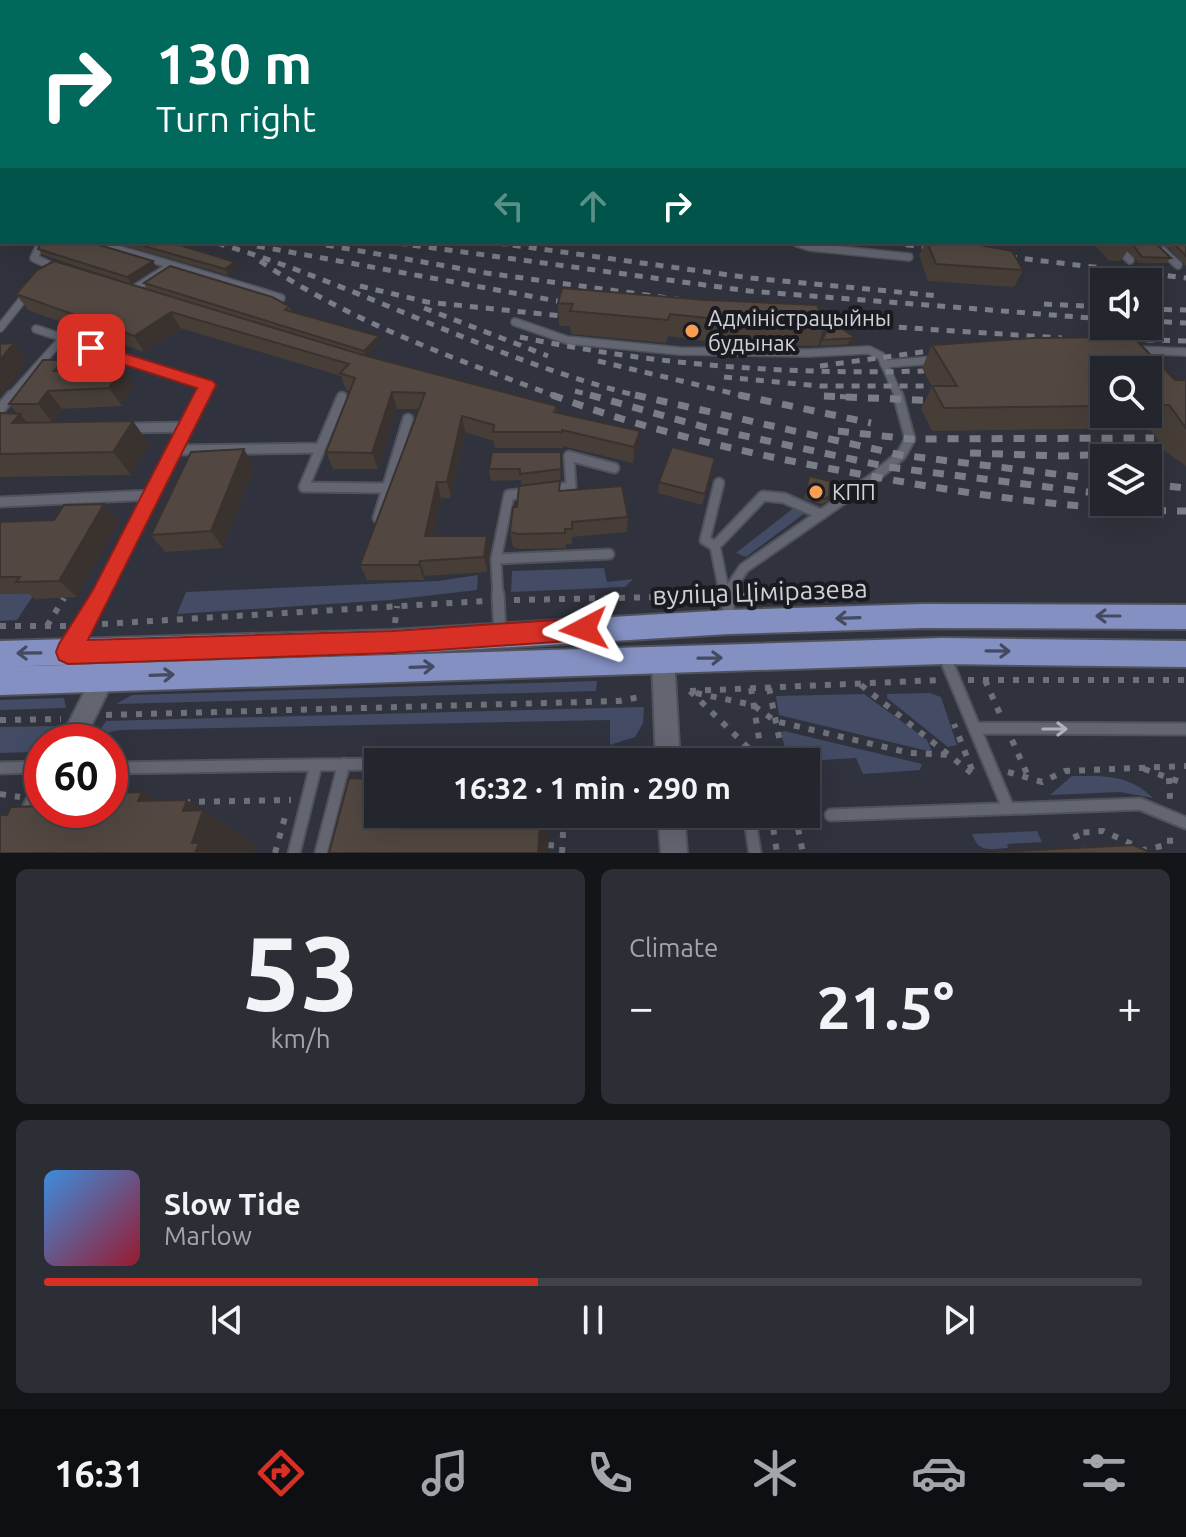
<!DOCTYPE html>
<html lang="en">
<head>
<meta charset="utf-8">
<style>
  body { margin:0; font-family:Ubuntu,sans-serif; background:#2c2e36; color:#f1f3f6; height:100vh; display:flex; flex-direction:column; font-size:30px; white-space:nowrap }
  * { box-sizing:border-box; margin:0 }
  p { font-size:26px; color:#a3a5aa }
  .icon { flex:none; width:44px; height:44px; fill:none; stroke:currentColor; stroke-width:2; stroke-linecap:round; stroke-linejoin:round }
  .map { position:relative; height:853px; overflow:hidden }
  .panel { display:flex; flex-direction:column; gap:16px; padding:16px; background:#141519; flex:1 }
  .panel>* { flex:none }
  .top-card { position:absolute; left:0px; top:0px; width:1186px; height:244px; box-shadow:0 8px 32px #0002,0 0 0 2px #41434a; background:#00695c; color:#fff; overflow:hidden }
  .fabs { position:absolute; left:1090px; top:268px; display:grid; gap:16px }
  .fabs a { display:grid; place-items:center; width:72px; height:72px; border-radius:0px; background:#24262e; box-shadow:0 8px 32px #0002,0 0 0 2px #41434a; font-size:40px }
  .speed { position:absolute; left:24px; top:724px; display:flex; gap:16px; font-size:40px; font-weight:700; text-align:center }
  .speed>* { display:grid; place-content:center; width:104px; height:104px; border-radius:50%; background:#24262e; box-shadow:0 8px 32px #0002,0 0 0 2px #41434a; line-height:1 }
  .speed .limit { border:12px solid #d22; background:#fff; color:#111 }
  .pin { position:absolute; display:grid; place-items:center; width:68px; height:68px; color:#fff; margin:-34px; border-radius:16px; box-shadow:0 4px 12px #0006 }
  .me { position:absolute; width:88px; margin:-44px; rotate:266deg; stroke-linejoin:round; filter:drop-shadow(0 0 6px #0008) }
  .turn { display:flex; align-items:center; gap:28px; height:168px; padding:0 24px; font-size:36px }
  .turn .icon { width:104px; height:104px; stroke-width:2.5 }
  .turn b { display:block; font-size:56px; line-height:68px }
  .lanes { display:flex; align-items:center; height:76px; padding:0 24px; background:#0003; justify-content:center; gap:40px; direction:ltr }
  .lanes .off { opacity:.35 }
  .big { font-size:60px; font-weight:700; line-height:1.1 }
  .panel .tile { flex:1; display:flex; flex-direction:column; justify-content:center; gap:12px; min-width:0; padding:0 28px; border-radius:12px; background:#2c2e36 }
  .panel .dial { align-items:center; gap:0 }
  .dial b { font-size:104px; line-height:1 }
  .song { display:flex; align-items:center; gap:24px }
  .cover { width:96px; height:96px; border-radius:12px; background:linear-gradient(135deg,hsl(210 70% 55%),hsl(350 70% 35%)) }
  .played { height:8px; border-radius:4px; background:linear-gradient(90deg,#d93025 45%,#41434a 45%) }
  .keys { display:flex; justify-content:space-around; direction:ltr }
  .heat { display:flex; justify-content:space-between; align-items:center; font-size:44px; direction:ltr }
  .panel .tiles { flex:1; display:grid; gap:16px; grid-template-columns:1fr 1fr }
  .tile:last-child { grid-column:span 2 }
  .trip { position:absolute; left:364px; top:748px; width:456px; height:80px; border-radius:0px; background:#24262e; box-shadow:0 8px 32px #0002,0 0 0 2px #41434a; font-weight:700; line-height:80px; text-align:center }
  .dock { display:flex; height:128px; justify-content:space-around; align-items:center; background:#0e0f12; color:#a3a5aa }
  .dock .icon { width:56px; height:56px }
  .dock .on { color:#d93025 }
  .dock b { font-size:36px; color:#f1f3f6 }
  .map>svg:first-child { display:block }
  .green { fill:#444b65 }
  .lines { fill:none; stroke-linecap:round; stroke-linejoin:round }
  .lane-far3-casing { stroke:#4f525a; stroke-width:8 }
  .lane-far2-casing { stroke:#4f525a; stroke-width:10 }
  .lane-far1-casing { stroke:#4f525a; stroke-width:13 }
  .lane-casing { stroke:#4f525a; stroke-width:15 }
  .street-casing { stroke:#4f525a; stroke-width:4 }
  .primary-casing { stroke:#4f525a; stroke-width:4 }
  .path { stroke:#6d7078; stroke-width:6; stroke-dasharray:6 9; stroke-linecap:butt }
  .lane-far3 { stroke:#636671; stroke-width:5 }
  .lane-far2 { stroke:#636671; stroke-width:7 }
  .lane-far1 { stroke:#636671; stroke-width:9 }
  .lane { stroke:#636671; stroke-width:11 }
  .street { fill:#636671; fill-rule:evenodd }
  .primary { fill:#8390c1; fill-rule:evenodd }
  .rail-far2 { stroke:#7a7d85; stroke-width:4; stroke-dasharray:6 6; stroke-linecap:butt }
  .rail-far1 { stroke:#7a7d85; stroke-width:5; stroke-dasharray:8 8; stroke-linecap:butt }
  .rail { stroke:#7a7d85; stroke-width:7; stroke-dasharray:11 11; stroke-linecap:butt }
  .wall { fill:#473e38; fill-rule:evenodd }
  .shaded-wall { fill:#39322e }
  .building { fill:#524841; stroke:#39322e; stroke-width:2 }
  .oneway { stroke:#444a60 }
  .oneway2 { stroke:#afb1b8 }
  .route { fill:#d93025; stroke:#8d1f18; stroke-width:2 }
  .poi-dot { fill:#fb9e51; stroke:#1a1b20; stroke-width:3 }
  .labels { text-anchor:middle; stroke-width:8; stroke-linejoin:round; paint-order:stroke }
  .poi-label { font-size:22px; fill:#cfd1d7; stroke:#1a1b20; text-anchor:start }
  .near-street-label { font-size:26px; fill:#cfd1d7; stroke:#1a1b20 }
</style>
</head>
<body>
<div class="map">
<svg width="1186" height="853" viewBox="0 0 1186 853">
  <rect width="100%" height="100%" fill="#30333d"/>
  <path class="green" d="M796,506L805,513L746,557L736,553Z
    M604,568L607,582L633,579L625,587L511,592L512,571Z
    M478,575L477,590L390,600L177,614L186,592L438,581Z
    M35,593L17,620L0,621V594Z
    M597,681L596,691L116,704L132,695Z
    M930,693L941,697L957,745L948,747L887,698V694Z
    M864,694L927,740L932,752L779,715L776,696Z
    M64,698L66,708L0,710V700Z
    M644,707L643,723L635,737L610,745V720L120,730L105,733L101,742H92L106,721Z
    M58,726L52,738L42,742L40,748L32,752L0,753V727Z
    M784,731L922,764L920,770L863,774L856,758L789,762L781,733Z
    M1072,776C1103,776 1129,774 1153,798L1120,792L1050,795Z
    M1037,831L1042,842L1007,844L1008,848C988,849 979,853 972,834Z"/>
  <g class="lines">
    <defs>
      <path id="lane-far3" d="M93,242L103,245
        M794,242L803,245
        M1111,242L1114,245
        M1121,242L1186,243
        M40,245L41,242"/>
      <path id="lane-far2" d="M41,243L34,258L56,268
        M96,243L172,265
        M797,243L810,247L909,257
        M1112,243L1130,260
        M1181,243H1186
        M1163,251L1178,265
        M131,291L172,265L281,298
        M515,322L567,340L679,351L808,353L869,350L881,356L899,397
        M0,328L27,294
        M36,329L207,385L201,397
        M1136,350L1186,352
        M884,364L935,360
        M10,397L62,339"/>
      <path id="lane-far1" d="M342,397L304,487L387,488
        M0,409L12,395
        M129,428L186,427
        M174,450L320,448
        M719,483L705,540L715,546L763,496L784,498L820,514
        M552,489L571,487L569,456L614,468
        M0,502L152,495
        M378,518L408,419
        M715,546L725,596
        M496,559L609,554
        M102,596L202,395
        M498,596L496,559L509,495L527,493
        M725,596L744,568L875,477L901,455L910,439L898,395"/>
      <path id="lane" d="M498,594L500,634
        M727,594L729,621
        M70,648L103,594
        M944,655L1008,808
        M977,728L1186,729
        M600,762H609
        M0,768L42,767
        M110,768L378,764
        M749,814L755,853
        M831,815L1140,804L1186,823
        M294,853L316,765
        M321,853L344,764"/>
      <path id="street" d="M663,650L671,653L674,660L680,762H656L652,660L655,653Z
        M104,666L112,669L115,677L83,742H59L96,669Z
        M42,783V810H48L26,853H0L33,786Z
        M658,814H684L687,853H661Z"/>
      <path id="primary" d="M923,604L1186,605V629L923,628L729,634L393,654L0,667V641L393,630L729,610Z
        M942,638L1186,641V667L942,664L0,695V667Z"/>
    </defs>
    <use href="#lane-far3" class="lane-far3-casing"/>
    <use href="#lane-far2" class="lane-far2-casing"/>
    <use href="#lane-far1" class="lane-far1-casing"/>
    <use href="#lane" class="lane-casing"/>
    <use href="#street" class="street-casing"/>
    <use href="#primary" class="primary-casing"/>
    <path class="path" d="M742,596H789
      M514,600L713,596
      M395,623L397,606
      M102,624L485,601
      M0,626H66
      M47,626L64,598
      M968,680H1186
      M985,680L1000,714
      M861,685L974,775L954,724
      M751,688L762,758L767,762
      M769,688L784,762
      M690,691L939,680
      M690,691L763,762
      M696,693L753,705L775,721L910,753L951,755
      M106,715L619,701L640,697
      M0,720L61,719
      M1012,740L1028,776
      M1144,769L1186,784
      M1008,772L1042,782L1065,771L1186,766
      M1169,778L1170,799
      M0,794L20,797
      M184,802L291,800
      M771,814L777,853
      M795,814L803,853
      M548,845L563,846
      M275,853L285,817
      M562,853L564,814
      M1083,853L1075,833L1103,831L1138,847
      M1144,853V850L1170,844V832"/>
    <use href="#lane-far3" class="lane-far3"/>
    <use href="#lane-far2" class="lane-far2"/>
    <use href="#lane-far1" class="lane-far1"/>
    <use href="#lane" class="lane"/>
    <use href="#street" class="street"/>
    <use href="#primary" class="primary"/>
    <path class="rail-far2" d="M214,242L224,245
      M390,242L411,245
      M490,242L511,245
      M882,242L908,245"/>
    <path class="rail-far1" d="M217,243C362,286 495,362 643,397
      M397,243L749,291L1104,319
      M497,243L751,278L940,296
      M890,243L945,249
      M326,245L486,273L683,300
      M257,246L579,305
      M993,255L1186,278
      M260,261C351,322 455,359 558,397
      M360,286L427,302L562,316
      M1044,304L1104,307
      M424,308L548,356
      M1148,309L1186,310
      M803,321L1062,338
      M1148,321L1186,323
      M520,337C654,365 787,375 924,371
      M1114,339L1186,341
      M598,361L748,397
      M820,366L951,348
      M724,377L820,386H932
      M575,391L597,397
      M824,396L851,397"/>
    <path class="rail" d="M552,395C653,433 759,456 865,475C972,495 1077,510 1186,511
      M590,395L704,427L888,467L1104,494
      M635,395L901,455L1104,480
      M739,395L871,423
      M824,396L940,401
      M838,431L910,439L1154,438
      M970,453L1062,456L1166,452
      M1148,484L1186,488"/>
  </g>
  <path class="wall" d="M1184,157H1186V213H1184Z
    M112,242H170L235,262L238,268L228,275Z
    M925,242H958L1023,270L1014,287L928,281L919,256Z
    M1092,242H1154L1171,258L1166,263H1139L1128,250L1121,261H1109Z
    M1173,243H1186V266L1169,248Z
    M38,249L153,261L156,267L131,284L43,255Z
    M144,283L289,306L291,311L380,342L367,356L557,406V412L638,448L633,463L563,446V448H495L494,441L465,432L451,498H441L433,536H487L490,551L487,572L425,576L424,580H367L360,565L419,409H397L378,469H333L326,452L350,391L346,390L341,376L180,328L144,352L28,310L16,294L147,289Z
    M558,303L825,323L818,346L707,344L704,341L668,336L666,343L571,334L570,326H559Z
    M1133,337L1175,380H1186V466L1166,452L1149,428L932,431L921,409L932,387L922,368L932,345L1033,338ZM1104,370H1148V414H1104Z
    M856,338L854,344L820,346L822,340Z
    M71,370L134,386L122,406L62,409L52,422H27L149,444L131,475L0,477V413L17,414L9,404Z
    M561,452L560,490L628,517L627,532L572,537V544H566V548L520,549L513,547L510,532L517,507L521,485V480L491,481L489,469Z
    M254,467L223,548L165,552L151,535Z
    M713,470L702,505L658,493L659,482Z
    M809,476L829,496L827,502L822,504L804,499Z
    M104,504L119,521L77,597L35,599L28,593L0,594V522L54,520Z"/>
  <path class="shaded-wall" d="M153,261L156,267L131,284L127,277Z
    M235,262L238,268L228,275L225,269Z
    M171,312L180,328L144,352L134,336Z
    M379,336L380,342L366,357L364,351Z
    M856,338L854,344L848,345L850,339Z
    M14,343L28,361L0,397V360Z
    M63,360L76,377L54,371Z
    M122,368L134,386L122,406L109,388Z
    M48,391L62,409L52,422L38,404Z
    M392,392L397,409L378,469L372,453Z
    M20,414L40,437L12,423Z
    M462,416L465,432L451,498L447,482Z
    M133,421L149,444L131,475L113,452Z
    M640,431L638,448L633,463L634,447Z
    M244,449L254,467L223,548L211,531Z
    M437,482L441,498L430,551L425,536Z
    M104,504L119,521L77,597L59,581Z
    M487,536L490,551L487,572L484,557Z
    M420,561L425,576L424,580L419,565Z
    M142,792L198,826L183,811L187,800L256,844L253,853H195L138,801Z
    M541,814H548L550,822L548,853H538Z"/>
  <path class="building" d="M1184,157H1186V193H1184Z
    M0,207H2V234H0Z
    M41,242H89L153,261L127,277L38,249Z
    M130,242H170L235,262L225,269Z
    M927,242L969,243L1012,251L1023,270L936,264Z
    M1134,242H1154L1171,258L1142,257L1132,244Z
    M1173,243H1186V256Z
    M54,261L363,355L557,406L554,412L640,431L634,447L562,430V432H493L494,425L462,416L447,482H437L425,536H487L484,557L420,561L419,565H360L425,393L392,392L372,453L326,452L355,378L340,373L349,364L171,312L134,336L16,294L37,270Z
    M170,266L272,297L289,306L285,310L379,336L364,351L144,283Z
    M562,288L706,300L817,305L825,323L710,322L707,318L670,314L668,320L570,311L573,304L558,303Z
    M831,322L856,338L822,340Z
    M1133,337L1175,380H1186V428L1169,405H1148V370H1104V406L944,408L932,386H957L932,345L1033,338Z
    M14,343L0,360V344Z
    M43,360H63L54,371L122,368L109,388L48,391L38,404H9Z
    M0,413L20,414L12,423L133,421L113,452L0,454Z
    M672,447L715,458L705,494L659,482Z
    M244,449L211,531L151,535L191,452Z
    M492,452H561V469L520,474V469H489Z
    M809,476L830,481L829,496L825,499L806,493Z
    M560,481L559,491L622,486L628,517L572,522V529H565V533L518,534L510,532L513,507H517L519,486Z
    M104,504L59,581L16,582L20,577H0V522L54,520L64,505Z
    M349,778L378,779V814H541L538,853H329Z
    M142,792L138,801L187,800L183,811L203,810L192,843H199L195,853H0V815H7L11,807L42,806V810H110V793Z
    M1133,845L1152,853H977Z"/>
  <defs><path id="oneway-shaft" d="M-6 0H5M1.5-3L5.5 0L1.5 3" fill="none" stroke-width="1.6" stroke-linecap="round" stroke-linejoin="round" transform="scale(2)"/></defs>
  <g class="oneway">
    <use href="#oneway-shaft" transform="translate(1108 616) rotate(-180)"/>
    <use href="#oneway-shaft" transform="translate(848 618) rotate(178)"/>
    <use href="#oneway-shaft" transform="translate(998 651) rotate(1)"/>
    <use href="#oneway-shaft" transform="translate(29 653) rotate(179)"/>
    <use href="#oneway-shaft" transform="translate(710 658) rotate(-1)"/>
    <use href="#oneway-shaft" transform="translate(422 667) rotate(-2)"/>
    <use href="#oneway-shaft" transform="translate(162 675) rotate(-2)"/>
  </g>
  <use class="oneway2" href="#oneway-shaft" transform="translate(1055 729)"/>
  <linearGradient id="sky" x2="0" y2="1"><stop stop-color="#1a1c22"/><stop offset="0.51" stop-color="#485062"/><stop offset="1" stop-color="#485062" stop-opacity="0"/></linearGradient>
  <rect width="1186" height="247" fill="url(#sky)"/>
  <path class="route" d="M91,343L213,381L216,385L88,640L393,631L584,618L592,622L596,629L592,637L584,640L393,653L68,664L59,660L56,652L59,644L93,590L197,388L85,352L83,348Z"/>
  <g class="poi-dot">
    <circle cx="692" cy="331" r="8"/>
    <circle cx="816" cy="492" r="8"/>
  </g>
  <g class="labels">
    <g class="poi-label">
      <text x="708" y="326">Адміністрацыйны<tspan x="708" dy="25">будынак</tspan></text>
      <text x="832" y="500">КПП</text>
    </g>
    <g class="near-street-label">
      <text transform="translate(760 592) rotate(-2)" y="9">вуліца Ціміразева</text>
    </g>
  </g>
</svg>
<div class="fabs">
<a><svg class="icon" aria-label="sound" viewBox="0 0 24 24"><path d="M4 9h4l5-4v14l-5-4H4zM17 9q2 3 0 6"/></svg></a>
<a><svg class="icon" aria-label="search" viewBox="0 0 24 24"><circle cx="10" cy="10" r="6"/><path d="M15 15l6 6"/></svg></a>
<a><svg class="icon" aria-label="layers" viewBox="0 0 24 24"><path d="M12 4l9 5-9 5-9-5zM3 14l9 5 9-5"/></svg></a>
</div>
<div class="speed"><div class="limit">60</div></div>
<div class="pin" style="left:91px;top:348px;background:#d93025"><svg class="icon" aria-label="arrive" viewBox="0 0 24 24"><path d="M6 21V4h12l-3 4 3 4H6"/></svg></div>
<svg class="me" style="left:584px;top:629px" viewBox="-20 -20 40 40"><path d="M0-17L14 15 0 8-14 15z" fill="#d93025" stroke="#fff" stroke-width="4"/></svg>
<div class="trip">16:32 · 1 min · 290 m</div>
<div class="top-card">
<div class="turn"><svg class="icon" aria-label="right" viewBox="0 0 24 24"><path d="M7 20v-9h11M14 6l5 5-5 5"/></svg><div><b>130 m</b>Turn right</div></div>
<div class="lanes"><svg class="icon off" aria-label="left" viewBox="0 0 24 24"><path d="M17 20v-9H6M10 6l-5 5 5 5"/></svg><svg class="icon off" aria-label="ahead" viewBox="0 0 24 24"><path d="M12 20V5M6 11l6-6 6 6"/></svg><svg class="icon" aria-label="right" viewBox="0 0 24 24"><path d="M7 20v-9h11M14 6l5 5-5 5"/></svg></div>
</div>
</div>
<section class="panel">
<div class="tiles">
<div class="tile dial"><b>53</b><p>km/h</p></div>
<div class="tile"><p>Climate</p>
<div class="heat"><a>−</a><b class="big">21.5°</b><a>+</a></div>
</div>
<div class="tile">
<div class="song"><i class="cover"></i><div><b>Slow Tide</b><p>Marlow</p></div></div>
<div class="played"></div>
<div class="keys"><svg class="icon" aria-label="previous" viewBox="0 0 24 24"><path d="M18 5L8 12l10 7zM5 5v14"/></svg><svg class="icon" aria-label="pause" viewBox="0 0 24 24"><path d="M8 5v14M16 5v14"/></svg><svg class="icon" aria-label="next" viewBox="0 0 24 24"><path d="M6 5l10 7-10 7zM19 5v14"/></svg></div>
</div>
</div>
</section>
<nav class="dock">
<b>16:31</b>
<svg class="icon on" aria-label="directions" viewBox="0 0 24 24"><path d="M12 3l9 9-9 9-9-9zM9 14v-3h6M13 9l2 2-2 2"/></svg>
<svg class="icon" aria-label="music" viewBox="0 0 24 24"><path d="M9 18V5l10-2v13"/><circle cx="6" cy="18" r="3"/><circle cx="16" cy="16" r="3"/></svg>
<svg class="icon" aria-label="phone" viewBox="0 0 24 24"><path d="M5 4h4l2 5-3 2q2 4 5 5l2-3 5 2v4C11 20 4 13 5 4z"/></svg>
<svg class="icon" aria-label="climate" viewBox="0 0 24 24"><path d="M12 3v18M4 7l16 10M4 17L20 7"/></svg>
<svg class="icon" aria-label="car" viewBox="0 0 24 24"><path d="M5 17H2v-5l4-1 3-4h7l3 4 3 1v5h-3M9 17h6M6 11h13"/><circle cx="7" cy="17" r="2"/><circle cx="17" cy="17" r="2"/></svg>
<svg class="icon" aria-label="filters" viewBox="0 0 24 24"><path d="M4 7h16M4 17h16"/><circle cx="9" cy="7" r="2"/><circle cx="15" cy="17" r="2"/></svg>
</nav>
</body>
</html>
